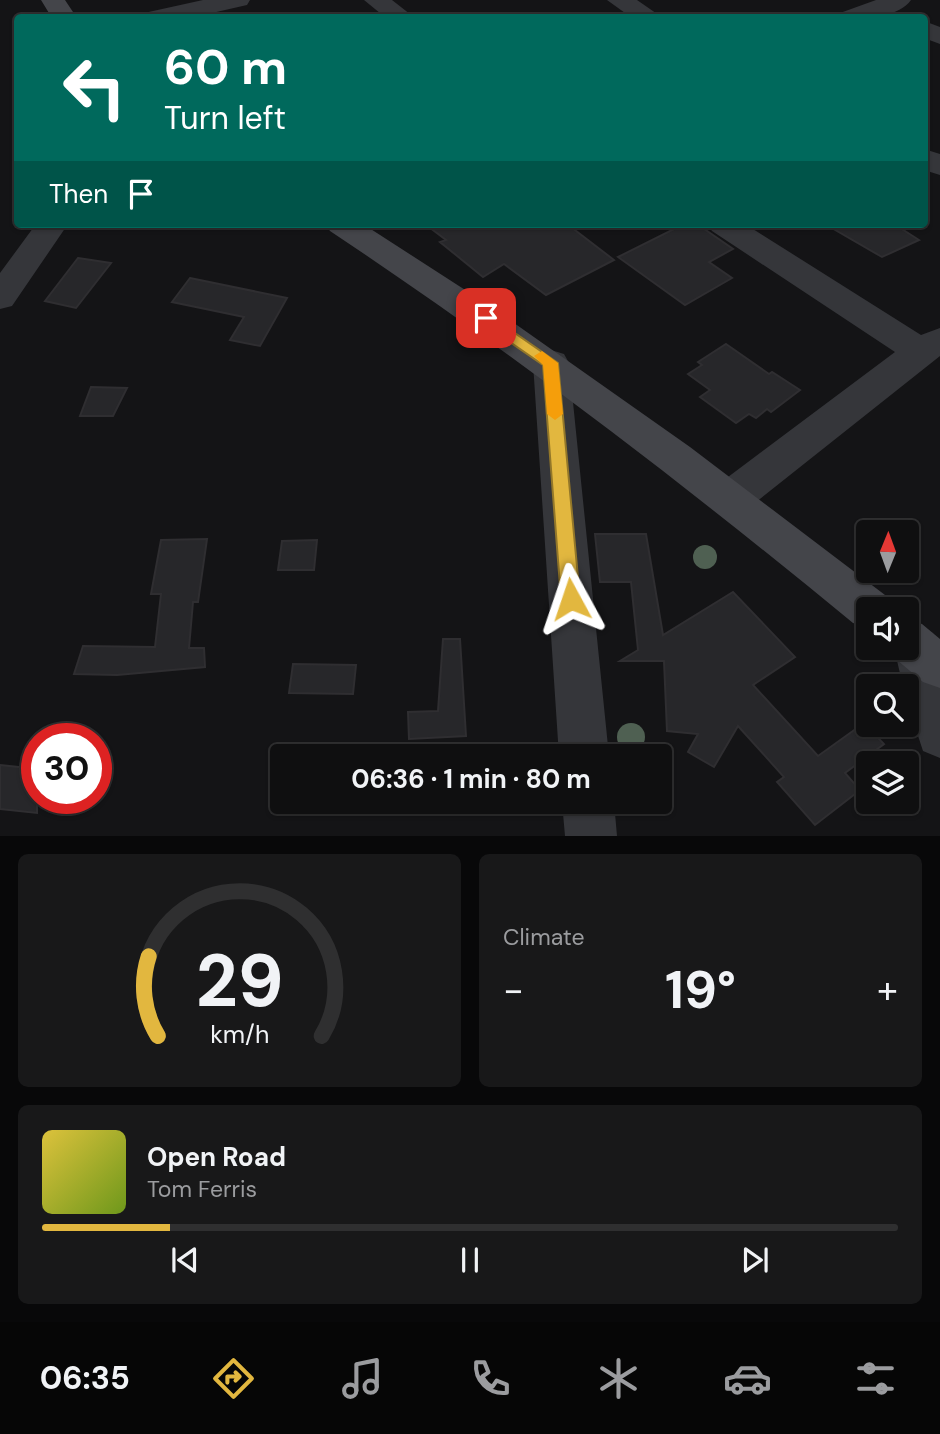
<!DOCTYPE html>
<html lang="en">
<head>
<meta charset="utf-8">
<style>
  body { margin:0; font-family:"DM Sans",sans-serif; background:#181819; color:#f1f3f6; height:100vh; display:flex; flex-direction:column; font-size:26px; white-space:nowrap }
  * { box-sizing:border-box; margin:0 }
  p { font-size:23px; color:#9b9c9f }
  .icon { flex:none; width:38px; height:38px; fill:none; stroke:currentColor; stroke-width:2; stroke-linecap:round; stroke-linejoin:round }
  .map { position:relative; height:836px; overflow:hidden }
  .drawer { display:flex; flex-direction:column; gap:18px; padding:18px; background:#080809; flex:1 }
  .drawer>* { flex:none }
  .banner { position:absolute; left:14px; top:14px; width:914px; height:214px; border-radius:7px; box-shadow:0 2px 5px #0004,0 0 0 2px #2f2f30; background:#00695c; color:#fff; overflow:hidden }
  .needle { width:46px; rotate:1deg }
  .controls { position:absolute; left:856px; top:520px; display:grid; gap:14px }
  .controls a { display:grid; place-items:center; width:63px; height:63px; border-radius:7px; background:#0f0f10; box-shadow:0 2px 5px #0004,0 0 0 2px #2f2f30; font-size:35px }
  .speed { position:absolute; left:21px; top:723px; display:flex; gap:14px; font-size:35px; font-weight:700; text-align:center }
  .speed>* { display:grid; place-content:center; width:91px; height:91px; border-radius:50%; background:#0f0f10; box-shadow:0 2px 5px #0004,0 0 0 2px #2f2f30; line-height:1 }
  .speed .limit { border:10px solid #d22; background:#fff; color:#111 }
  .pin { position:absolute; display:grid; place-items:center; width:60px; height:60px; color:#fff; margin:-30px; border-radius:14px; box-shadow:0 4px 10px #0006 }
  .me { position:absolute; width:77px; margin:-38px; rotate:355deg; stroke-linejoin:round; filter:drop-shadow(0 0 5px #0008) }
  .turn { display:flex; align-items:center; gap:24px; height:147px; padding:0 35px; font-size:32px }
  .turn .icon { width:91px; height:91px; stroke-width:2.5 }
  .turn b { display:block; font-size:49px; line-height:60px }
  .then { display:flex; align-items:center; height:66px; padding:0 35px; background:#0003; gap:14px; font-size:26px }
  .big { font-size:52px; font-weight:700; line-height:1.1 }
  .drawer .tile { flex:1; display:flex; flex-direction:column; justify-content:center; gap:10px; min-width:0; padding:0 24px; border-radius:10px; background:#181819 }
  .drawer .dial { align-items:center; gap:0 }
  .dial svg { height:182px; overflow:visible; fill:none; stroke:#2f2f30; stroke-width:7; stroke-linecap:round; text-anchor:middle }
  .dial text { fill:#f1f3f6; stroke:none }
  .song { display:flex; align-items:center; gap:21px }
  .cover { width:84px; height:84px; border-radius:10px; background:linear-gradient(135deg,hsl(50 70% 55%),hsl(80 70% 35%)) }
  .played { height:7px; border-radius:4px; background:linear-gradient(90deg,#e2b73f 15%,#2f2f30 15%) }
  .keys { display:flex; justify-content:space-around; direction:ltr }
  .heat { display:flex; justify-content:space-between; align-items:center; font-size:38px; direction:ltr }
  .drawer .tiles { flex:1; display:grid; gap:18px; grid-template-columns:1fr 1fr }
  .tile:last-child { grid-column:span 2 }
  .trip { position:absolute; left:270px; top:744px; width:402px; height:70px; border-radius:7px; background:#0f0f10; box-shadow:0 2px 5px #0004,0 0 0 2px #2f2f30; font-weight:700; line-height:70px; text-align:center }
  .menu { display:flex; height:112px; justify-content:space-around; align-items:center; background:#060606; color:#9b9c9f }
  .menu .icon { width:49px; height:49px }
  .menu .on { color:#e2b73f }
  .menu b { font-size:32px; color:#f1f3f6 }
  .map>svg:first-child { display:block }
  .building { fill:#27272a; stroke:#2f2e31; stroke-width:2 }
  .lines { fill:none; stroke-linecap:round; stroke-linejoin:round }
  .street { fill:#35363a; fill-rule:evenodd }
  .secondary { fill:#44454a; fill-rule:evenodd }
  .tree { fill:#4f6052 }
  .route { fill:#e2b73f; stroke:#937729; stroke-width:2 }
  .slow { fill:#f59e0b }
</style>
</head>
<body>
<div class="map">
<svg width="940" height="836" viewBox="0 0 940 836">
  <rect width="100%" height="100%" fill="#141416"/>
  <path class="building" d="M425,224H567L614,260L546,295L504,264L483,277L440,242L446,240Z
    M684,224H697L733,249L709,262L732,278L685,305L618,257Z
    M825,224H894L919,240L882,257Z
    M78,258L111,263L76,308L45,301Z
    M190,278L287,298L260,346L230,340L244,317L172,302Z
    M726,344L769,374L772,372L800,390L771,412L767,409L756,418L749,414L736,423L700,397L710,390L688,374L702,365L698,362Z
    M91,387L127,388L113,416H80Z
    M595,534H646L663,635L733,592L795,657L753,685L818,756L864,723L884,744L845,773L860,790L815,825L777,782L784,777L738,726L714,767L688,752L698,734L667,731L664,661H620L638,650L631,582H600Z
    M207,539L198,602H193L189,648H204L205,667L117,675L74,674L83,646L155,647L161,594H151L161,540Z
    M317,540L314,570H278L282,541Z
    M443,639H460L466,736L409,739L408,712L438,711Z
    M293,664L356,665L353,694L289,693Z
    M0,765L37,769V813L0,809Z"/>
  <g class="lines">
    <path class="street" d="M203,0H250L247,5L190,18H141L144,13Z
      M364,0H392L415,18H386Z
      M607,0H637L663,18H632Z
      M876,0H911C897,20 858,18 837,18L840,13Z
      M924,21L940,27V44L924,38Z
      M924,149L940,154V175L924,170Z
      M36,224H68L12,306L0,309V273Z
      M707,224H745L921,335L940,328V356L746,510L731,514L716,510L710,498L716,486L895,352L712,231Z
      M551,350L564,354L569,363L609,756H559L533,363L538,354Z
      M917,627L933,633L940,648V758L923,751L906,699V686H903L894,648H906V631Z
      M562,802H614L617,836H565Z"/>
    <path class="secondary" d="M41,0H65L77,18H52Z
      M325,224H363L490,306L690,447L885,595L892,609H868V628L853,623C684,484 512,352 330,231Z
      M906,619L922,624L940,639V688L923,682L890,654L887,648H906Z"/>
  </g>
  <g class="tree">
    <circle cx="705" cy="557" r="12"/>
    <circle cx="631" cy="737" r="14"/>
  </g>
  <path class="route" d="M486,313L558,363L580,599L577,604H564L561,599L543,365L481,322L479,318Z"/>
  <path class="slow" d="M542,351L558,363L563,414L555,420L547,414L543,365L534,356Z"/>
</svg>
<div class="controls">
<a><svg class="needle" viewBox="-14 -14 28 28"><path d="M0-13l5 13h-10z" fill="#e53935"/><path d="M0 13l5-13h-10z" fill="#9b9c9f"/></svg></a>
<a><svg class="icon" aria-label="sound" viewBox="0 0 24 24"><path d="M4 9h4l5-4v14l-5-4H4zM17 9q2 3 0 6"/></svg></a>
<a><svg class="icon" aria-label="search" viewBox="0 0 24 24"><circle cx="10" cy="10" r="6"/><path d="M15 15l6 6"/></svg></a>
<a><svg class="icon" aria-label="layers" viewBox="0 0 24 24"><path d="M12 4l9 5-9 5-9-5zM3 14l9 5 9-5"/></svg></a>
</div>
<div class="speed"><div class="limit">30</div></div>
<div class="pin" style="left:486px;top:318px;background:#d93025"><svg class="icon" aria-label="arrive" viewBox="0 0 24 24"><path d="M6 21V4h12l-3 4 3 4H6"/></svg></div>
<svg class="me" style="left:571px;top:599px" viewBox="-20 -20 40 40"><path d="M0-17L14 15 0 8-14 15z" fill="#e2b73f" stroke="#fff" stroke-width="4"/></svg>
<div class="trip">06:36 · 1 min · 80 m</div>
<div class="banner">
<div class="turn"><svg class="icon" aria-label="left" viewBox="0 0 24 24"><path d="M17 20v-9H6M10 6l-5 5 5 5"/></svg><div><b>60 m</b>Turn left</div></div>
<div class="then">Then<svg class="icon" aria-label="arrive" viewBox="0 0 24 24"><path d="M6 21V4h12l-3 4 3 4H6"/></svg></div>
</div>
</div>
<section class="drawer">
<div class="tiles">
<div class="tile dial"><svg viewBox="0 0 100 80">
<path d="M14 69A42 42 0 1 1 86 69"/>
<path d="M14 69A42 42 0 0 1 10 34" stroke="#e2b73f"/>
<text x="50" y="56" font-size="32" font-weight="700">29</text>
<text x="50" y="72" font-size="11">km/h</text>
</svg></div>
<div class="tile"><p>Climate</p>
<div class="heat"><a>−</a><b class="big">19°</b><a>+</a></div>
</div>
<div class="tile">
<div class="song"><i class="cover"></i><div><b>Open Road</b><p>Tom Ferris</p></div></div>
<div class="played"></div>
<div class="keys"><svg class="icon" aria-label="previous" viewBox="0 0 24 24"><path d="M18 5L8 12l10 7zM5 5v14"/></svg><svg class="icon" aria-label="pause" viewBox="0 0 24 24"><path d="M8 5v14M16 5v14"/></svg><svg class="icon" aria-label="next" viewBox="0 0 24 24"><path d="M6 5l10 7-10 7zM19 5v14"/></svg></div>
</div>
</div>
</section>
<nav class="menu">
<b>06:35</b>
<svg class="icon on" aria-label="directions" viewBox="0 0 24 24"><path d="M12 3l9 9-9 9-9-9zM9 14v-3h6M13 9l2 2-2 2"/></svg>
<svg class="icon" aria-label="music" viewBox="0 0 24 24"><path d="M9 18V5l10-2v13"/><circle cx="6" cy="18" r="3"/><circle cx="16" cy="16" r="3"/></svg>
<svg class="icon" aria-label="phone" viewBox="0 0 24 24"><path d="M5 4h4l2 5-3 2q2 4 5 5l2-3 5 2v4C11 20 4 13 5 4z"/></svg>
<svg class="icon" aria-label="climate" viewBox="0 0 24 24"><path d="M12 3v18M4 7l16 10M4 17L20 7"/></svg>
<svg class="icon" aria-label="car" viewBox="0 0 24 24"><path d="M5 17H2v-5l4-1 3-4h7l3 4 3 1v5h-3M9 17h6M6 11h13"/><circle cx="7" cy="17" r="2"/><circle cx="17" cy="17" r="2"/></svg>
<svg class="icon" aria-label="filters" viewBox="0 0 24 24"><path d="M4 7h16M4 17h16"/><circle cx="9" cy="7" r="2"/><circle cx="15" cy="17" r="2"/></svg>
</nav>
</body>
</html>
